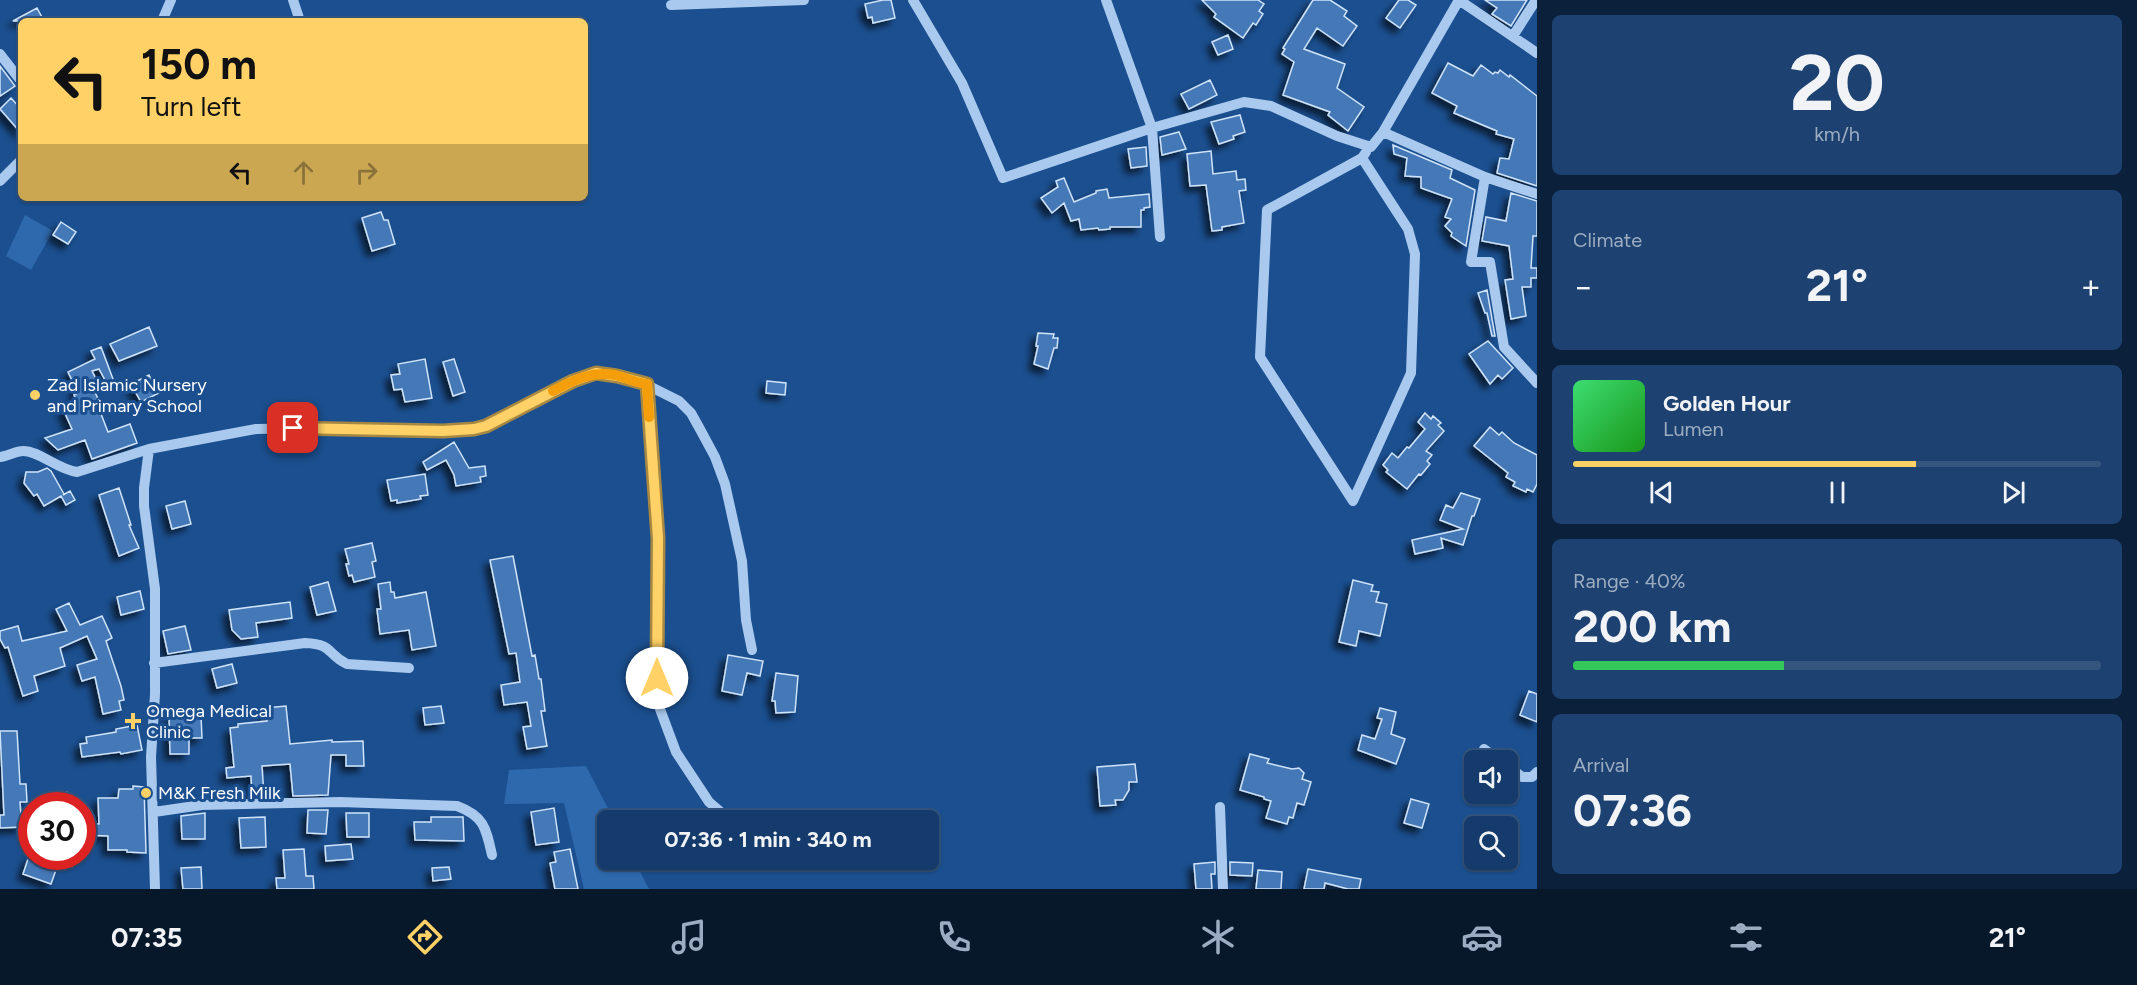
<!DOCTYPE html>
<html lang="en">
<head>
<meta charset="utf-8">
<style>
  body { margin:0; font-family:Figtree,sans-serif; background:#1d4271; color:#f1f3f6; height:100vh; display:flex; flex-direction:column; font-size:22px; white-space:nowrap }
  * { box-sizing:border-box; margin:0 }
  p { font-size:20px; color:#9dadc1 }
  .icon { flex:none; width:33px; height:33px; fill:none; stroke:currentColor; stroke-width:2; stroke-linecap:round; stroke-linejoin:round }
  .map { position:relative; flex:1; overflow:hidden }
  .sheet { display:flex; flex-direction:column; gap:15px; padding:15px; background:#0b203b; width:600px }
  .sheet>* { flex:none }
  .banner { position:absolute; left:18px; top:18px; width:570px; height:183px; border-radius:9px; box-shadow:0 2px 4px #0004,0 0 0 2px #33557e; background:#ffd166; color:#111; overflow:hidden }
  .buttons { position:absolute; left:1464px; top:750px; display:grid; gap:12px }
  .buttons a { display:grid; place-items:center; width:54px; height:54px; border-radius:9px; background:#143b6b; box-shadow:0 2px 4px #0004,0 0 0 2px #33557e; font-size:30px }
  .speed { position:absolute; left:18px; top:792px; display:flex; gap:12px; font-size:30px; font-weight:700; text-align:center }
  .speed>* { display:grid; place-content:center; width:78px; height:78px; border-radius:50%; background:#143b6b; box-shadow:0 2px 4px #0004,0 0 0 2px #33557e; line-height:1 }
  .speed .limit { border:9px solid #d22; background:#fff; color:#111 }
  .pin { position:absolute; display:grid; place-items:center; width:51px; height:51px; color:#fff; margin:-26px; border-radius:12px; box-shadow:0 3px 9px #0006 }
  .me { position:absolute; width:66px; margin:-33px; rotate:0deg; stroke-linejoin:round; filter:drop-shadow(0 0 4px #0008) }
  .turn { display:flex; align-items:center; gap:21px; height:126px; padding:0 24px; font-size:27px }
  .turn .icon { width:78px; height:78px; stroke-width:2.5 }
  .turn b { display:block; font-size:42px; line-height:51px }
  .lanes { display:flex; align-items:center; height:57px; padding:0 24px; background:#0003; justify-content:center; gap:30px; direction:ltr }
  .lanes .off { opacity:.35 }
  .big { font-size:45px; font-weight:700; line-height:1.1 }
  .sheet .tile { flex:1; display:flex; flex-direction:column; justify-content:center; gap:9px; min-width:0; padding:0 21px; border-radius:9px; background:#1d4271 }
  .sheet .dial { align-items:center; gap:0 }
  .dial b { font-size:78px; line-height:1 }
  .song { display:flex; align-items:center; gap:18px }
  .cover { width:72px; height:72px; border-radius:9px; background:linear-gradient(135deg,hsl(140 70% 55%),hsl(120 70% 35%)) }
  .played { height:6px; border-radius:3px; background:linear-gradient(90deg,#ffd166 65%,#33557e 65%) }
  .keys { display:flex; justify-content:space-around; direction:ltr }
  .heat { display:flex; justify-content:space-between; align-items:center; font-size:33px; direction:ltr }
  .charge { height:9px; border-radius:4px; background:linear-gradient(90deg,#34c759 40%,#33557e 0) }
  .trip { position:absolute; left:597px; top:810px; width:342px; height:60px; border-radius:9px; background:#143b6b; box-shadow:0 2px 4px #0004,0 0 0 2px #33557e; font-weight:700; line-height:60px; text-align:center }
  .tabs { display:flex; height:96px; justify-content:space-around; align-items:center; background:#08182b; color:#9dadc1 }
  .tabs .icon { width:42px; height:42px }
  .tabs .selected { color:#ffd166 }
  .tabs b { font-size:27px; color:#f1f3f6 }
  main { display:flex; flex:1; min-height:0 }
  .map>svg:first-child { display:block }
  .green { fill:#2e69ad }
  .building { fill:#4478b7; stroke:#cfe3fa; stroke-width:1.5; filter:url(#shadow) }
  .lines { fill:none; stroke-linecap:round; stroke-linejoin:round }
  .minor { stroke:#a9c9ee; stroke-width:10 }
  .route-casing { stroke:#a68842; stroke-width:15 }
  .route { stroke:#ffd166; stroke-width:10 }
  .slow { stroke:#f59e0b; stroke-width:10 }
  .poi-dot { fill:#ffd166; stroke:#1b4f8f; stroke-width:2 }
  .labels { text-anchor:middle; stroke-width:6; stroke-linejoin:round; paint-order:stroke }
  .poi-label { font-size:18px; fill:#fff; stroke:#1b4f8f; text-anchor:start }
</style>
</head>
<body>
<main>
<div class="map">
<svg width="1537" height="889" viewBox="0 0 1537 889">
  <defs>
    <filter id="shadow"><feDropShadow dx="-5.5" dy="5.5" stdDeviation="3" flood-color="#0009"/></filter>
  </defs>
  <rect width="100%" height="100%" fill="#1b4f8f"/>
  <path class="green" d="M25,215L53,231L31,270L6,256Z
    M586,766L614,820H608V860H634L649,889H584L564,803L504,804L509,770Z"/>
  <path class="building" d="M883,0H891L895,18L873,23L872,17L868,18L865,4Z
    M1202,0H1258L1264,4L1259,11L1263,14L1256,25L1253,23L1243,38L1214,17L1216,14Z
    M1313,0H1330L1347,11L1344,16L1357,26L1343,46L1317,28L1304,49L1345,64L1337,88L1364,107L1348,131L1328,115L1330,112L1283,95L1294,62L1282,54L1285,49L1283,48Z
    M1399,0H1408L1416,5L1400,28L1386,18Z
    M1485,0H1527L1511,26L1492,14L1497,8Z
    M37,8L44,21H13Z
    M1228,35L1233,49L1218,55L1212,42Z
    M1448,63L1473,76L1481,65L1493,74L1495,72L1498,73L1500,70L1509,77L1510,75L1537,96V186L1497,173L1500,158L1509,159L1514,139L1496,134L1497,131L1454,113L1457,106L1432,93Z
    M0,66L15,86L0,96Z
    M1210,80L1217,95L1189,109L1181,94Z
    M11,98L21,109V133L0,109Z
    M1240,115L1245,132L1233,136L1234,139L1219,144L1211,122Z
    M1179,132L1186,149L1162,155L1160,137Z
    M1393,145L1452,170L1450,178L1475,190L1466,246L1451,236L1452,233L1445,226L1451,219L1445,217L1452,199L1421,188V177L1405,176L1407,158L1394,154Z
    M1146,147L1147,166L1131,168L1128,149Z
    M1211,151L1213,174L1236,171L1237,180L1245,179L1246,190L1239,191L1244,223L1222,227V230L1212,231L1206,185L1190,186L1187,154Z
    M1064,178L1074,202L1096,193V191L1107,189L1109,198L1149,194L1150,207L1144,208V210H1141V227H1110V229L1099,230L1098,228L1081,230L1079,219L1071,221L1064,203L1052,213L1041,198L1058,187L1056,181Z
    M1511,193L1537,201V236H1533L1531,268H1537V278H1531V287H1522L1526,316L1511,319L1505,280L1513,279L1509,246L1482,241L1486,217L1506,221Z
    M381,212L384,220H388L395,244L372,251L362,218Z
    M61,222L76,232L68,244L53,235Z
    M1487,290L1495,336H1492L1487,313H1485L1478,293Z
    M149,327L157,346L119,361L110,344Z
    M1038,333L1054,334L1053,338H1058L1057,348H1054L1048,369L1034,364L1038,346H1036Z
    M1488,341L1513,368L1502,379L1498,375L1490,384L1469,354Z
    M101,347L113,379L106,382L99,369L92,371L97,381L91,384L101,405L98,406L108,432L130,424L137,443L92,459L85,440L58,450L45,438L72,429L63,409L77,402L74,395L78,393L68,372L95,359L91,351Z
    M425,359L432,398L405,402L402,389L394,390L391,375L400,374L398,364Z
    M454,359L465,392L453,396L443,362Z
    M149,375L159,393L141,402L131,384Z
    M767,381L786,383L785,395L766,393Z
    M1425,413L1431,419L1433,416L1441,423L1438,425L1444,431L1426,451L1432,455L1427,461L1430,464L1421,475L1419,474L1407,489L1386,472L1388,470L1383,465L1392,453L1398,458L1407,447L1409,448L1425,429L1418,422Z
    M1490,427L1499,435L1502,432L1514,443L1537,455V484L1533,492L1527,489L1526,492L1513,486L1515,482L1506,477L1508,473L1474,446Z
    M454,442L469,468L485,466L486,476L480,477L481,482L456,486L454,475L446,460L427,470L423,462Z
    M47,468L51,471L64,494L63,495L70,491L75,500L66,505L61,496L44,506L37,494L34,496L24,483L26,472H38Z
    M425,474L428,495L420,496L421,499L397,503V500L391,501L387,480Z
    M119,488L131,525H129L139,548L119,556L99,495Z
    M1461,493L1480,499L1474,516H1472L1463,545L1441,538L1443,548L1415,554L1412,540L1463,529L1440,520L1446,505L1453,508Z
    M185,501L191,524L172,529L166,506Z
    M372,543L376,561L372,562L375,577L354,582L352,575L349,576L346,564H349L345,549Z
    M513,556L532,656L535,655L539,679H541L545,711H541L547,746L527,749L523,727L531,726L527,702L504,705L501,685L520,682L516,653L509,654L490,560Z
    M1353,580L1373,585L1371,591L1379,592L1376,602L1387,604L1380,636L1359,631L1356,646L1339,642Z
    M328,582L336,611L317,615L310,587Z
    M390,582L391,592H394L395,598L426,592L436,646L412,650L409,630L380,634L377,609H381L378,584Z
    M140,591L144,609L121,615L117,597Z
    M290,602L292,618L256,623L258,637L241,639L232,630L229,610Z
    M69,603L80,625L102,616L112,638L106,641L121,686L124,700L119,701L121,710L103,714L95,677L82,681L77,665L97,659L87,636L60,648L65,666L34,676L38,691L23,696L8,647L5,648L0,639V631L18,626L22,641L67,631L56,609Z
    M185,626L191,650L168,654L163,631Z
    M728,655L763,661L760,676L747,673L742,695L722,691Z
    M232,664L237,683L217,688L212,669Z
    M776,673L798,676L795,712L776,713L775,701H772Z
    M1529,691L1537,694V722L1520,715Z
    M286,706L290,744L332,740V742L363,741L364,766H346V755H331L328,795L293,796L290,764L262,766L264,796H252L251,776L227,778L226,768L234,767L230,728L238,727V724L267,721L265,708Z
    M441,706L444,723L425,725L423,708Z
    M1380,708L1396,712L1391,734L1405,739L1396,764L1358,750L1362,735L1375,739L1382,719L1377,718Z
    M201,716L202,738H189V754H170L169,717Z
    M137,725L142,750L121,754L120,752L82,757L80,744L87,743L86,737L116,732V729Z
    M0,731H17L20,784H26L27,802H20L22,827L0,828V815H4Z
    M1250,754L1269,759L1267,763L1292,769L1299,768L1304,773L1302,779L1311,782L1304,805L1297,803L1293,818L1289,817L1287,824L1266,818L1271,801L1264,799V797L1240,790Z
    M1135,764L1137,782H1129V790L1123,800H1115L1116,805L1100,806L1097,767Z
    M133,786L144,787L146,853L127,852V850H108V836L82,835V823L99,824L98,798H118L119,789H133Z
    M67,792L68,806H47L46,794Z
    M1411,799L1429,804L1422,828L1404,823Z
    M554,808L559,842L536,845L531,812Z
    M308,810H328L326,834L307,833Z
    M205,813V839H182L181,816Z
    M346,813H369V837H347Z
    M265,817L266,847L241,848L239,818Z
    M431,817H463L464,841L415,840L414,822H431Z
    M351,844L353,859L326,861L325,846Z
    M304,849L306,876H313L314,889H277L276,878H285L283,850Z
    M570,849L578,889H555L550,863L556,862L554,852Z
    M29,856L57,867L51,884L23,874Z
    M1215,862V874H1211L1212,889H1196L1194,864Z
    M1230,862L1253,863L1252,876L1230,875Z
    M201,867L202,889H183L181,868Z
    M449,867L451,879L433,881L432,868Z
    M1308,869L1361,879L1359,889H1348L1325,883L1324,889H1304Z
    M1258,870L1282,872L1281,889H1256Z"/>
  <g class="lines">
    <path class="minor" d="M293,0L300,21
      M913,0L962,83L1003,178L1152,128L1244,102L1271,106L1337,136L1371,147L1383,132L1459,0
      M1106,0L1152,128L1160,237
      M1459,0L1537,53
      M671,5L804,0
      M162,21L171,0
      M1513,36L1536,0
      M0,54L21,81
      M1383,132L1485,177L1537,194
      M1485,177L1471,262H1490L1504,347L1537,383
      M0,181L21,160
      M647,385L658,539L657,701L676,752L709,802L730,820
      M149,449L144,488V506L155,589V694L151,757L155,889
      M0,457C8,456 16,451 23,451C40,451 56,469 77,472L149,449L256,429L311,428L443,431L474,429L486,426L573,381L596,373L617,376L647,385L679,401L691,413L701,431L715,457L725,484L742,561L746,620L752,650
      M1353,501L1260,357L1267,210L1362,158
      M1353,501L1411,373L1415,254L1408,229L1362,158L1366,152
      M154,663L305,643C334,644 327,655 347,664L409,668
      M1484,749L1499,760
      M1508,766L1522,777H1532L1537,772
      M1220,807L1223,889
      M154,812L202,805L340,802L457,806C484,816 486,828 492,855"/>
  </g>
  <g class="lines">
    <defs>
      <path id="route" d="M293,428L443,431L474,429L486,426L573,381L596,373L617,376L647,384L658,538L657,678"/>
    </defs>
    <use href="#route" class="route-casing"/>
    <use href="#route" class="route"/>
    <path class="slow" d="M553,391C574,380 591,371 615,375C626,378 636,383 647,384L649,417"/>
  </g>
  <g class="poi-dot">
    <circle cx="35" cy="395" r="6"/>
    <path d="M130 712h6v6h6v6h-6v6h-6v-6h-6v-6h6z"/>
    <circle cx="146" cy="793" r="6"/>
  </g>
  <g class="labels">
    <g class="poi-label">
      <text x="47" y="391">Zad Islamic Nursery<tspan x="47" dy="21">and Primary School</tspan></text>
      <text x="146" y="717">Omega Medical<tspan x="146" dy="21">Clinic</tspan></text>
      <text x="158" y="799">M&amp;K Fresh Milk</text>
    </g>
  </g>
</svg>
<div class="buttons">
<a><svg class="icon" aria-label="sound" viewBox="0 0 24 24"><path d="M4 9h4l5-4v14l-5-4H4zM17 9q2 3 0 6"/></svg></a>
<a><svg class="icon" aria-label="search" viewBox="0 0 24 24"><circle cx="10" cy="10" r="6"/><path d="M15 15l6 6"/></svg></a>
</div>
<div class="speed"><div class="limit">30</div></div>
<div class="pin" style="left:293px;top:428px;background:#d93025"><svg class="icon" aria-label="arrive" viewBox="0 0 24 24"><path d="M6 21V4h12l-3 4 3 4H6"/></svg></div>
<svg class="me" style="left:657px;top:678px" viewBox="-20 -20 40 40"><circle r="19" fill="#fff"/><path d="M0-13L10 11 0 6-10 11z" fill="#ffd166"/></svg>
<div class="trip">07:36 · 1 min · 340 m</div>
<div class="banner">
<div class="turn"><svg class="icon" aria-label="left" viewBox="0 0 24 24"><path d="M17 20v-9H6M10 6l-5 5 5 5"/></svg><div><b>150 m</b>Turn left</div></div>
<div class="lanes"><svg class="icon" aria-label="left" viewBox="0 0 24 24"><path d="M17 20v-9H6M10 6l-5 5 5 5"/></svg><svg class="icon off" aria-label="ahead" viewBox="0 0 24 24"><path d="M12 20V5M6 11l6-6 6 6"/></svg><svg class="icon off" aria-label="right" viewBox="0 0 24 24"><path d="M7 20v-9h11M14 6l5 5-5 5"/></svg></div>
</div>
</div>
<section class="sheet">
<div class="tile dial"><b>20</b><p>km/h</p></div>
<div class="tile"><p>Climate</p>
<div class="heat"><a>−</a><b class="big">21°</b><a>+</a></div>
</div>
<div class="tile">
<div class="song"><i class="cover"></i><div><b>Golden Hour</b><p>Lumen</p></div></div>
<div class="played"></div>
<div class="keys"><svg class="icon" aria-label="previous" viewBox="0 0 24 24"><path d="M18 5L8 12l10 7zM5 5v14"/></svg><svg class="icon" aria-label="pause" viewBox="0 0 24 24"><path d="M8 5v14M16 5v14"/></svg><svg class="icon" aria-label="next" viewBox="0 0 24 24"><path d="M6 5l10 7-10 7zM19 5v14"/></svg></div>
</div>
<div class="tile"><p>Range · 40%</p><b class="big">200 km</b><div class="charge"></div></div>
<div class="tile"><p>Arrival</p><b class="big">07:36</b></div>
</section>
</main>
<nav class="tabs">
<b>07:35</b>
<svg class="icon selected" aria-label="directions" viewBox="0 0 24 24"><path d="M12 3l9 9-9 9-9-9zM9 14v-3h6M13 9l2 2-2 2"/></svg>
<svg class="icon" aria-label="music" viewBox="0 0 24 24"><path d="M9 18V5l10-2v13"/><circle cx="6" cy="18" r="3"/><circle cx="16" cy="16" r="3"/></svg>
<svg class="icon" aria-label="phone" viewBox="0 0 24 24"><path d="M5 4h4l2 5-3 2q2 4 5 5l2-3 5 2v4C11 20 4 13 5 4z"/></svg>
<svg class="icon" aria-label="climate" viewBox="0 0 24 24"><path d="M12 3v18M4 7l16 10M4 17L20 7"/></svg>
<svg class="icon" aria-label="car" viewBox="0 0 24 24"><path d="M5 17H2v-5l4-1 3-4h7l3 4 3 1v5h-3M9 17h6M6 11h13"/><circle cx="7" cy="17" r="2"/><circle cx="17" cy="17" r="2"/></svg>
<svg class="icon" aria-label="filters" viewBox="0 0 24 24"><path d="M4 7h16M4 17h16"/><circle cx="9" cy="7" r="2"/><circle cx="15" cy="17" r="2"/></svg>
<b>21°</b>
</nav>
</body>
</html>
